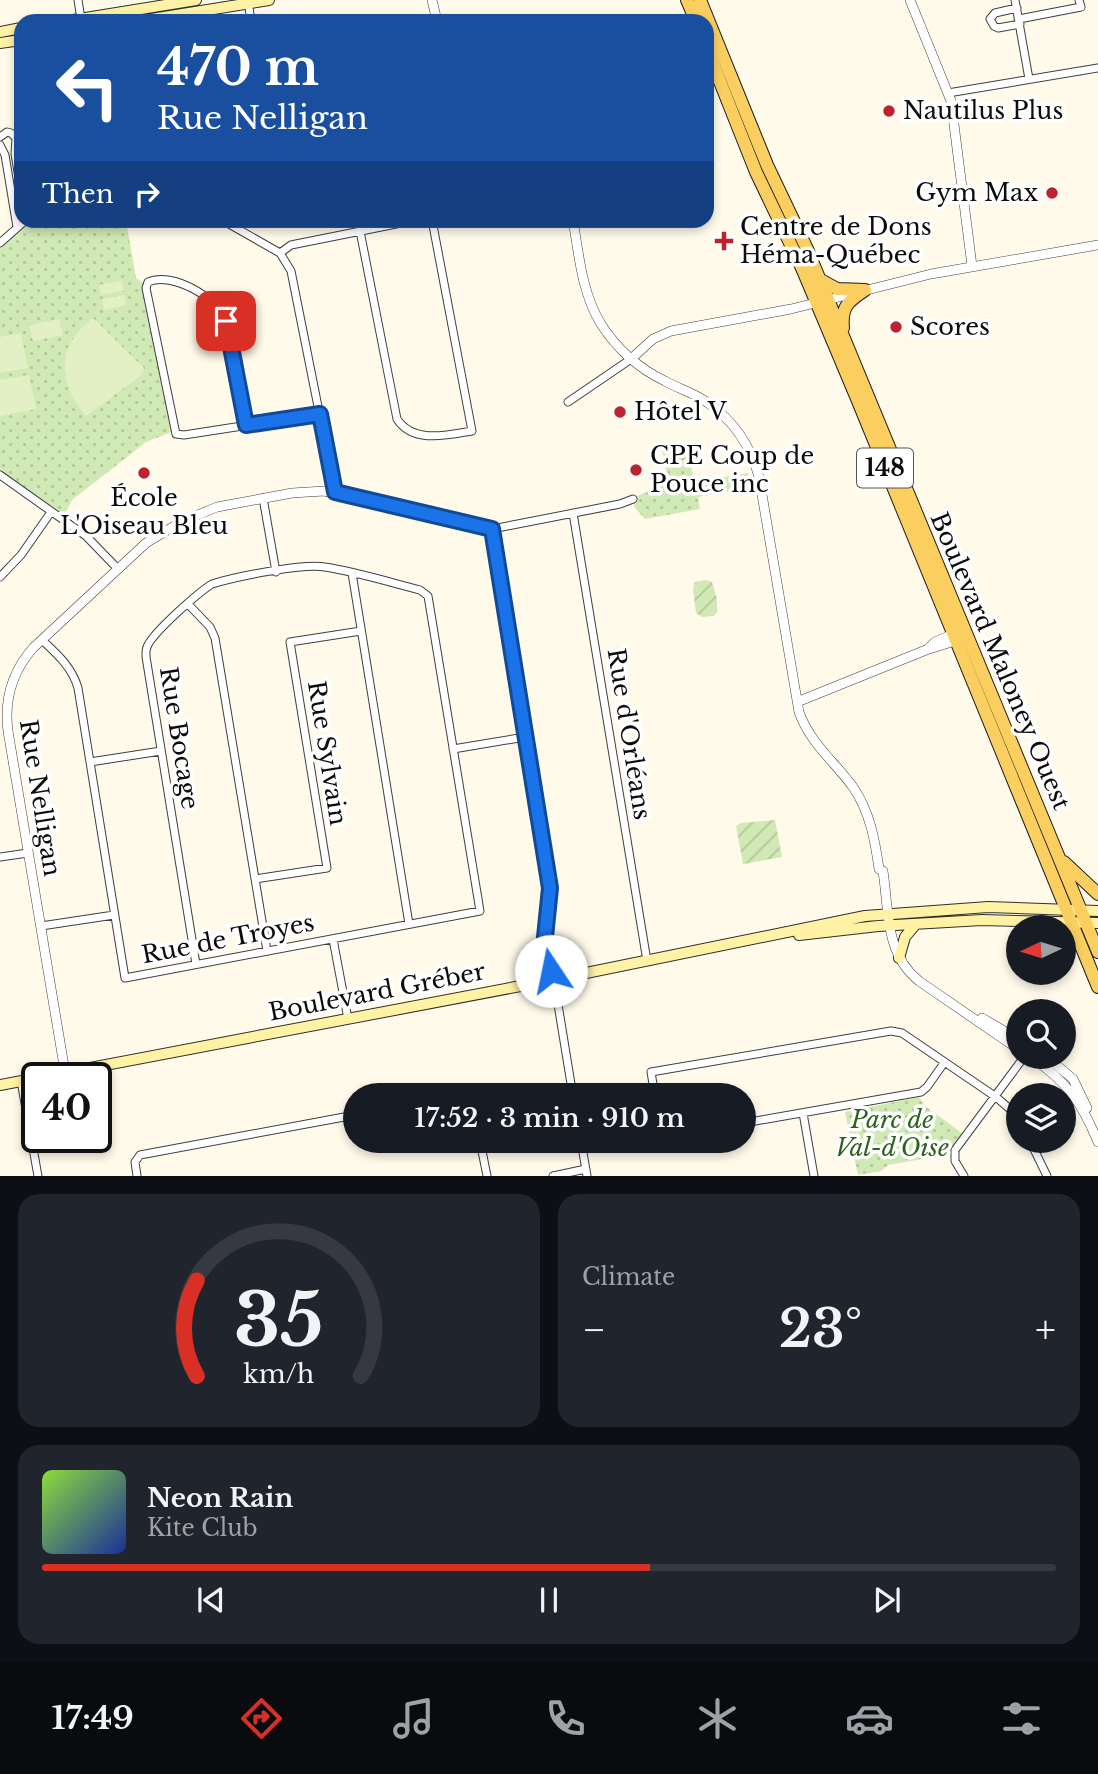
<!DOCTYPE html>
<html lang="en">
<head>
<meta charset="utf-8">
<style>
  body { margin:0; font-family:"Libre Baskerville",serif; background:#20242c; color:#f1f3f6; height:100vh; display:flex; flex-direction:column; font-size:26px; white-space:nowrap }
  * { box-sizing:border-box; margin:0 }
  p { font-size:23px; color:#9ea1a6 }
  .icon { flex:none; width:38px; height:38px; fill:none; stroke:currentColor; stroke-width:2; stroke-linecap:round; stroke-linejoin:round }
  .map { position:relative; height:1176px; overflow:hidden }
  .side { display:flex; flex-direction:column; gap:18px; padding:18px; background:#0d0f14; flex:1 }
  .side>* { flex:none }
  .banner { position:absolute; left:14px; top:14px; width:700px; height:214px; border-radius:21px; box-shadow:0 4px 10px #0003; background:#1a4fa0; color:#fff; overflow:hidden }
  .needle { width:46px; rotate:266deg }
  .tools { position:absolute; left:1006px; top:915px; display:grid; gap:14px }
  .tools a { display:grid; place-items:center; width:70px; height:70px; border-radius:50%; background:#171b24; box-shadow:0 4px 10px #0003; font-size:35px }
  .speed { position:absolute; left:21px; top:1062px; display:flex; gap:14px; font-size:35px; font-weight:700; text-align:center }
  .speed>* { display:grid; place-content:center; width:91px; height:91px; border-radius:50%; background:#171b24; box-shadow:0 4px 10px #0003; line-height:1 }
  .speed .limit { border:4px solid #111; border-radius:10px; background:#fff; color:#111 }
  .pin { position:absolute; display:grid; place-items:center; width:60px; height:60px; color:#fff; margin:-30px; border-radius:14px; box-shadow:0 4px 10px #0006 }
  .me { position:absolute; width:77px; margin:-38px; rotate:349deg; stroke-linejoin:round; filter:drop-shadow(0 0 5px #0008) }
  .turn { display:flex; align-items:center; gap:24px; height:147px; padding:0 28px; font-size:32px }
  .turn .icon { width:91px; height:91px; stroke-width:2.5 }
  .turn b { display:block; font-size:49px; line-height:60px }
  .then { display:flex; align-items:center; height:66px; padding:0 28px; background:#0003; gap:14px; font-size:26px }
  .big { font-size:52px; font-weight:600; line-height:1.1 }
  .side .tile { flex:1; display:flex; flex-direction:column; justify-content:center; gap:10px; min-width:0; padding:0 24px; border-radius:21px; background:#20242c }
  .side .dial { align-items:center; gap:0 }
  .dial svg { height:182px; overflow:visible; fill:none; stroke:#363941; stroke-width:7; stroke-linecap:round; text-anchor:middle }
  .dial text { fill:#f1f3f6; stroke:none }
  .song { display:flex; align-items:center; gap:21px }
  .cover { width:84px; height:84px; border-radius:10px; background:linear-gradient(135deg,hsl(90 70% 55%),hsl(230 70% 35%)) }
  .played { height:7px; border-radius:4px; background:linear-gradient(90deg,#d93025 60%,#363941 60%) }
  .keys { display:flex; justify-content:space-around; direction:ltr }
  .heat { display:flex; justify-content:space-between; align-items:center; font-size:38px; direction:ltr }
  .side .tiles { flex:1; display:grid; gap:18px; grid-template-columns:1fr 1fr }
  .tile:last-child { grid-column:span 2 }
  .trip { position:absolute; left:343px; top:1083px; width:413px; height:70px; border-radius:35px; background:#171b24; box-shadow:0 4px 10px #0003; font-weight:600; line-height:70px; text-align:center }
  .dock { display:flex; height:112px; justify-content:space-around; align-items:center; background:#090b0e; color:#9ea1a6 }
  .dock .icon { width:49px; height:49px }
  .dock .selected { color:#d93025 }
  .dock b { font-size:32px; color:#f1f3f6 }
  .map>svg:first-child { display:block }
  .park { fill:url(#park-dots) }
  .garden { fill:url(#garden-furrows) }
  .pitch { fill:#e3f0c6 }
  .lines { fill:none; stroke-linecap:round; stroke-linejoin:round }
  .minor-casing { stroke:#3f3f3f; stroke-width:9 }
  .tertiary-casing { stroke:#3f3f3f; stroke-width:10 }
  .secondary-casing { stroke:#2e2e2e; stroke-width:12 }
  .primary-casing { stroke:#1d1d1d; stroke-width:14 }
  .minor { stroke:#fff; stroke-width:7 }
  .tertiary { stroke:#fff; stroke-width:9 }
  .secondary { stroke:#fff2a5; stroke-width:10 }
  .primary { stroke:#facf5f; stroke-width:12 }
  .route-casing { stroke:#114b97; stroke-width:18 }
  .route { stroke:#1a73e8; stroke-width:12 }
  .poi-dot { fill:#bc232f; stroke:#fff; stroke-width:2.5 }
  .labels { text-anchor:middle; stroke-width:7; stroke-linejoin:round; paint-order:stroke }
  .shield { fill:#fff; stroke:#555; stroke-width:2 }
  .shield-label { font-size:23px; font-weight:bold; fill:#0c0c0c }
  .poi-label { font-size:24px; fill:#0c0c0c; stroke:#fff; text-anchor:start }
  .street-label { font-size:24px; fill:#0c0c0c; stroke:#fff }
  .park-label { font-size:24px; font-style:italic; fill:#2d631c; stroke:#fff }
</style>
</head>
<body>
<div class="map">
<svg width="1098" height="1176" viewBox="0 0 1098 1176">
  <defs>
    <pattern id="park-dots" width="8" height="8" patternUnits="userSpaceOnUse" patternTransform="scale(1.75)"><rect width="8" height="8" fill="#d1e9b4"/><path d="M2 2h.1M6 6h.1" fill="none" stroke="#b2c79a" stroke-width="1.8" stroke-linecap="round"/></pattern>
    <pattern id="garden-furrows" width="10" height="10" patternUnits="userSpaceOnUse" patternTransform="scale(1.75)"><rect width="10" height="10" fill="#d1e9b4"/><path d="M-1 1l2-2M0 10L10 0M9 11l2-2" fill="none" stroke="#b2c79a"/></pattern>
  </defs>
  <rect width="100%" height="100%" fill="#fffaea"/>
  <path class="park" d="M26,221H126L136,278L146,285L174,431L146,442L72,500L62,519L0,475V243Z
    M687,444L694,482L748,473L751,487L698,497L700,509L645,519L635,508L633,499L656,486L657,481L668,479L662,448Z
    M919,1097L925,1106L963,1134L951,1154L888,1165L881,1171L858,1175L845,1112Z"/>
  <path class="garden" d="M705,580L712,582L717,599V612L713,616L702,617L696,613L693,589L695,582Z
    M775,820L782,857L743,864L736,826L741,823Z"/>
  <path class="pitch" d="M121,281L124,291L101,295L99,285Z
    M124,295L126,305L104,310L102,299Z
    M93,318L144,368L143,374L86,416C57,382 56,346 93,318Z
    M59,319L63,335L33,341L29,325Z
    M21,333L28,368L0,373V337Z
    M29,375L36,409L0,416V380Z"/>
  <g class="lines">
    <defs>
      <path id="minor" d="M78,0L81,19
        M1015,0L1029,79
        M248,1L251,21
        M1017,8L995,13L990,19L994,26L998,28L1020,24
        M1019,19L1081,7L1079,0
        M948,93L1098,68
        M0,137L7,132L11,133L16,138L15,154L21,190
        M0,145L5,155L17,227
        M222,220L280,253L291,271L335,492
        M360,231L397,419C413,444 448,435 472,431L432,220
        M0,243L26,220
        M280,253L291,245L416,220
        M568,402L631,359
        M246,425L226,321C218,298 172,271 148,282L146,288L176,434L184,435L320,414
        M0,475L86,536L117,568
        M263,498L276,572
        M573,513L647,961
        M492,529L620,504L633,499
        M352,573L409,924
        M0,577L21,555L51,512
        M188,604L210,627L215,638L267,951
        M42,640C57,654 72,667 78,688L125,978L480,911L428,596L420,590C389,582 357,572 325,567C303,563 234,577 212,584C199,592 152,633 147,647C145,652 146,658 147,663L196,964
        M453,749L525,737
        M90,762L161,751
        M0,857L28,853
        M255,879L327,868L290,642L361,631
        M41,926L114,915
        M333,939L348,1019
        M554,980L573,1096
        M21,1081L38,1176
        M459,1096H466
        M655,1096L651,1072L891,1031L902,1033L996,1097L1018,1116
        M803,1113L814,1176
        M744,1123L921,1092L927,1087L944,1063
        M480,1141L487,1176
        M581,1141L587,1176
        M1030,1141L1047,1176
        M137,1176L135,1162L140,1155L355,1115
        M553,1176L586,1169
        M964,1176L955,1161V1150L1024,1057"/>
      <path id="tertiary" d="M432,0L437,21
        M910,0L951,101L972,266
        M573,220C579,256 582,293 601,324C616,348 639,369 665,381C679,389 695,393 708,403C734,421 751,447 759,477L799,712C810,743 834,761 853,787C870,812 875,840 879,869L883,871C889,911 885,954 919,981L1018,1049
        M631,359L653,339L671,331L791,309L931,274L1098,245
        M928,649L935,642L958,632
        M797,702L926,650L961,639
        M982,1018L1018,1039
        M1031,1057C1067,1082 1081,1101 1098,1142
        M1047,1057L1073,1079L1087,1108
        M65,1072L8,731C4,700 12,672 33,648L146,543L181,522L217,507L292,493L324,491L492,529L550,888L545,937L554,980"/>
      <path id="secondary" d="M67,21L196,0
        M139,21L269,0
        M0,32L21,28
        M0,43L21,40
        M799,935L878,926L982,920L1098,923
        M899,958L905,937L915,925
        M0,1085L547,981L865,916L988,907L1098,911"/>
      <path id="primary" d="M687,0L696,21
        M700,0L767,165L807,249L1098,952
        M707,49L756,172L802,268L858,401L1098,987
        M819,279L837,289L865,290
        M843,328C841,307 848,301 865,290
        M1064,862L1098,894"/>
    </defs>
    <use href="#minor" class="minor-casing"/>
    <use href="#tertiary" class="tertiary-casing"/>
    <use href="#secondary" class="secondary-casing"/>
    <use href="#primary" class="primary-casing"/>
    <use href="#minor" class="minor"/>
    <use href="#tertiary" class="tertiary"/>
    <use href="#secondary" class="secondary"/>
    <use href="#primary" class="primary"/>
  </g>
  <g class="lines">
    <defs>
      <path id="route" d="M226,321L246,425L320,414L335,492L492,529L550,888L545,937L551,971"/>
    </defs>
    <use href="#route" class="route-casing"/>
    <use href="#route" class="route"/>
  </g>
  <g class="poi-dot">
    <circle cx="889" cy="111" r="7"/>
    <circle cx="1052" cy="193" r="7"/>
    <path d="M720.5 230.5h7v7h7v7h-7v7h-7v-7h-7v-7h7z"/>
    <circle cx="896" cy="327" r="7"/>
    <circle cx="620" cy="412" r="7"/>
    <circle cx="636" cy="470" r="7"/>
    <circle cx="144" cy="473" r="7"/>
  </g>
  <g class="labels">
    <rect class="shield" x="857" y="448.5" width="56" height="39" rx="5"/>
    <g class="shield-label">
      <text x="885" y="476">148</text>
    </g>
    <g class="poi-label">
      <text x="903" y="119">Nautilus Plus</text>
      <text x="1038" y="201" text-anchor="end">Gym Max</text>
      <text x="740" y="235">Centre de Dons<tspan x="740" dy="28">Héma-Québec</tspan></text>
      <text x="910" y="335">Scores</text>
      <text x="634" y="420">Hôtel V</text>
      <text x="650" y="464">CPE Coup de<tspan x="650" dy="28">Pouce inc</tspan></text>
      <text x="144" y="506" text-anchor="middle">École<tspan x="144" dy="28">L'Oiseau Bleu</tspan></text>
    </g>
    <g class="street-label">
      <text transform="translate(1000 661) rotate(67)" y="8">Boulevard Maloney Ouest</text>
      <text transform="translate(629 734) rotate(81)" y="8">Rue d'Orléans</text>
      <text transform="translate(179 738) rotate(81)" y="8">Rue Bocage</text>
      <text transform="translate(327 753) rotate(81)" y="8">Rue Sylvain</text>
      <text transform="translate(40 798) rotate(81)" y="8">Rue Nelligan</text>
      <text transform="translate(228 939) rotate(-11)" y="8">Rue de Troyes</text>
      <text transform="translate(377 992) rotate(-11)" y="8">Boulevard Gréber</text>
    </g>
    <g class="park-label">
      <text x="892" y="1128">Parc de<tspan x="892" dy="28">Val-d'Oise</tspan></text>
    </g>
  </g>
</svg>
<div class="tools">
<a><svg class="needle" viewBox="-14 -14 28 28"><path d="M0-13l5 13h-10z" fill="#e53935"/><path d="M0 13l5-13h-10z" fill="#9ea1a6"/></svg></a>
<a><svg class="icon" aria-label="search" viewBox="0 0 24 24"><circle cx="10" cy="10" r="6"/><path d="M15 15l6 6"/></svg></a>
<a><svg class="icon" aria-label="layers" viewBox="0 0 24 24"><path d="M12 4l9 5-9 5-9-5zM3 14l9 5 9-5"/></svg></a>
</div>
<div class="speed"><div class="limit">40</div></div>
<div class="pin" style="left:226px;top:321px;background:#d93025"><svg class="icon" aria-label="arrive" viewBox="0 0 24 24"><path d="M6 21V4h12l-3 4 3 4H6"/></svg></div>
<svg class="me" style="left:551px;top:971px" viewBox="-20 -20 40 40"><circle r="19" fill="#fff"/><path d="M0-13L10 11 0 6-10 11z" fill="#1a73e8"/></svg>
<div class="trip">17:52 · 3 min · 910 m</div>
<div class="banner">
<div class="turn"><svg class="icon" aria-label="left" viewBox="0 0 24 24"><path d="M17 20v-9H6M10 6l-5 5 5 5"/></svg><div><b>470 m</b>Rue Nelligan</div></div>
<div class="then">Then<svg class="icon" aria-label="right" viewBox="0 0 24 24"><path d="M7 20v-9h11M14 6l5 5-5 5"/></svg></div>
</div>
</div>
<section class="side">
<div class="tiles">
<div class="tile dial"><svg viewBox="0 0 100 80">
<path d="M14 69A42 42 0 1 1 86 69"/>
<path d="M14 69A42 42 0 0 1 14 27" stroke="#d93025"/>
<text x="50" y="56" font-size="32" font-weight="700">35</text>
<text x="50" y="72" font-size="11">km/h</text>
</svg></div>
<div class="tile"><p>Climate</p>
<div class="heat"><a>−</a><b class="big">23°</b><a>+</a></div>
</div>
<div class="tile">
<div class="song"><i class="cover"></i><div><b>Neon Rain</b><p>Kite Club</p></div></div>
<div class="played"></div>
<div class="keys"><svg class="icon" aria-label="previous" viewBox="0 0 24 24"><path d="M18 5L8 12l10 7zM5 5v14"/></svg><svg class="icon" aria-label="pause" viewBox="0 0 24 24"><path d="M8 5v14M16 5v14"/></svg><svg class="icon" aria-label="next" viewBox="0 0 24 24"><path d="M6 5l10 7-10 7zM19 5v14"/></svg></div>
</div>
</div>
</section>
<nav class="dock">
<b>17:49</b>
<svg class="icon selected" aria-label="directions" viewBox="0 0 24 24"><path d="M12 3l9 9-9 9-9-9zM9 14v-3h6M13 9l2 2-2 2"/></svg>
<svg class="icon" aria-label="music" viewBox="0 0 24 24"><path d="M9 18V5l10-2v13"/><circle cx="6" cy="18" r="3"/><circle cx="16" cy="16" r="3"/></svg>
<svg class="icon" aria-label="phone" viewBox="0 0 24 24"><path d="M5 4h4l2 5-3 2q2 4 5 5l2-3 5 2v4C11 20 4 13 5 4z"/></svg>
<svg class="icon" aria-label="climate" viewBox="0 0 24 24"><path d="M12 3v18M4 7l16 10M4 17L20 7"/></svg>
<svg class="icon" aria-label="car" viewBox="0 0 24 24"><path d="M5 17H2v-5l4-1 3-4h7l3 4 3 1v5h-3M9 17h6M6 11h13"/><circle cx="7" cy="17" r="2"/><circle cx="17" cy="17" r="2"/></svg>
<svg class="icon" aria-label="filters" viewBox="0 0 24 24"><path d="M4 7h16M4 17h16"/><circle cx="9" cy="7" r="2"/><circle cx="15" cy="17" r="2"/></svg>
</nav>
</body>
</html>
